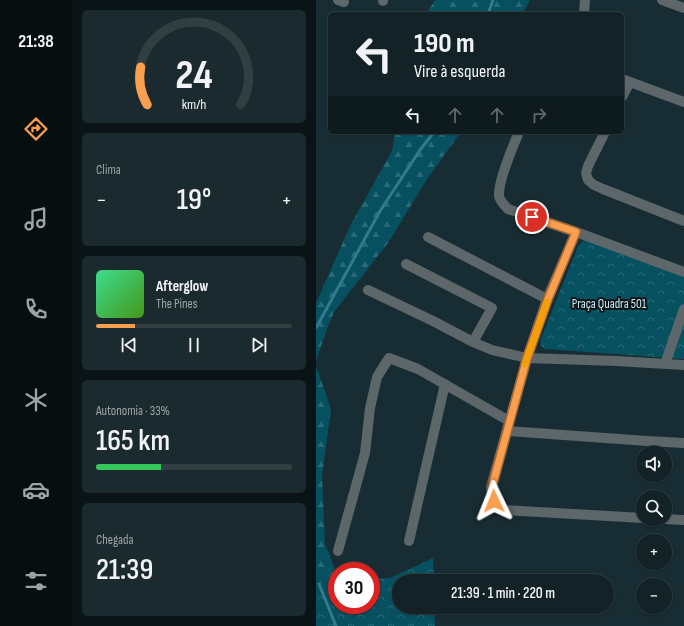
<!DOCTYPE html>
<html lang="pt">
<head>
<meta charset="utf-8">
<style>
  body { margin:0; font-family:"Sofia Sans Condensed",sans-serif; background:#1b2a2e; color:#f1f3f6; height:100vh; display:flex; flex-direction:column; font-size:15px; white-space:nowrap }
  * { box-sizing:border-box; margin:0 }
  p { font-size:13px; color:#9ca4a7 }
  .icon { flex:none; width:22px; height:22px; fill:none; stroke:currentColor; stroke-width:2; stroke-linecap:round; stroke-linejoin:round }
  .map { position:relative; flex:1; overflow:hidden }
  .side { display:flex; flex-direction:column; gap:10px; padding:10px; background:#0a1315; width:244px }
  .side>* { flex:none }
  .hud { position:absolute; left:12px; top:12px; width:296px; height:122px; border-radius:6px; box-shadow:0 1px 3px #0004,0 0 0 1px #313f43; background:#122226; color:#f1f3f6; overflow:hidden }
  .tools { position:absolute; left:320px; top:446px; display:grid; gap:8px }
  .tools a { display:grid; place-items:center; width:36px; height:36px; border-radius:50%; background:#122226; box-shadow:0 1px 3px #0004,0 0 0 1px #313f43; font-size:20px }
  .speed { position:absolute; left:12px; top:562px; display:flex; gap:8px; font-size:20px; font-weight:700; text-align:center }
  .speed>* { display:grid; place-content:center; width:52px; height:52px; border-radius:50%; background:#122226; box-shadow:0 1px 3px #0004,0 0 0 1px #313f43; line-height:1 }
  .speed .limit { border:6px solid #d22; background:#fff; color:#111 }
  .pin { position:absolute; display:grid; place-items:center; width:34px; height:34px; color:#fff; margin:-17px; border:2px solid #fff; border-radius:50%; box-shadow:0 1px 4px #0007 }
  .me { position:absolute; width:44px; margin:-22px; rotate:358deg; stroke-linejoin:round; filter:drop-shadow(0 0 3px #0008) }
  .turn { display:flex; align-items:center; gap:14px; height:84px; padding:0 20px; font-size:18px }
  .turn .icon { width:52px; height:52px; stroke-width:2.5 }
  .turn b { display:block; font-size:28px; line-height:34px }
  .lanes { display:flex; align-items:center; height:38px; padding:0 20px; background:#0003; justify-content:center; gap:20px; direction:ltr }
  .lanes .off { opacity:.35 }
  .big { font-size:30px; font-weight:600; line-height:1.1 }
  .side .widget { flex:1; display:flex; flex-direction:column; justify-content:center; gap:6px; min-width:0; padding:0 14px; border-radius:6px; background:#1b2a2e }
  .side .dial { align-items:center; gap:0 }
  .dial svg { height:104px; overflow:visible; fill:none; stroke:#313f43; stroke-width:7; stroke-linecap:round; text-anchor:middle }
  .dial text { fill:#f1f3f6; stroke:none }
  .song { display:flex; align-items:center; gap:12px }
  .cover { width:48px; height:48px; border-radius:6px; background:linear-gradient(135deg,hsl(150 70% 55%),hsl(100 70% 35%)) }
  .played { height:4px; border-radius:2px; background:linear-gradient(90deg,#fa9f4f 20%,#313f43 20%) }
  .keys { display:flex; justify-content:space-around; direction:ltr }
  .heat { display:flex; justify-content:space-between; align-items:center; font-size:22px; direction:ltr }
  .charge { height:6px; border-radius:3px; background:linear-gradient(90deg,#34c759 33%,#313f43 0) }
  .trip { position:absolute; left:76px; top:574px; width:222px; height:40px; border-radius:20px; background:#122226; box-shadow:0 1px 3px #0004,0 0 0 1px #313f43; font-weight:600; line-height:40px; text-align:center }
  main { display:flex; flex:1; min-height:0 }
  .tabs { display:flex; flex-direction:column; width:72px; justify-content:space-around; align-items:center; background:#070e0f; color:#9ca4a7 }
  .tabs .icon { width:28px; height:28px }
  .tabs .current { color:#fa9f4f }
  .tabs b { font-size:18px; color:#f1f3f6 }
  .map>svg:first-child { display:block }
  .forest { fill:url(#forest-firs) }
  .park { fill:url(#park-crowns) }
  .lines { fill:none; stroke-linecap:round; stroke-linejoin:round }
  .stream { stroke:#337a8d; stroke-width:3 }
  .minor { stroke:#5d6669; stroke-width:10 }
  .route-casing { stroke:#a26733; stroke-width:10 }
  .route { stroke:#fa9f4f; stroke-width:7 }
  .slow { stroke:#f59e0b; stroke-width:7 }
  .labels { text-anchor:middle; stroke-width:4; stroke-linejoin:round; paint-order:stroke }
  .park-label { font-size:13px; fill:#ceeaf3; stroke:#0b1417 }
</style>
</head>
<body>
<main>
<nav class="tabs">
<b>21:38</b>
<svg class="icon current" aria-label="directions" viewBox="0 0 24 24"><path d="M12 3l9 9-9 9-9-9zM9 14v-3h6M13 9l2 2-2 2"/></svg>
<svg class="icon" aria-label="music" viewBox="0 0 24 24"><path d="M9 18V5l10-2v13"/><circle cx="6" cy="18" r="3"/><circle cx="16" cy="16" r="3"/></svg>
<svg class="icon" aria-label="phone" viewBox="0 0 24 24"><path d="M5 4h4l2 5-3 2q2 4 5 5l2-3 5 2v4C11 20 4 13 5 4z"/></svg>
<svg class="icon" aria-label="climate" viewBox="0 0 24 24"><path d="M12 3v18M4 7l16 10M4 17L20 7"/></svg>
<svg class="icon" aria-label="car" viewBox="0 0 24 24"><path d="M5 17H2v-5l4-1 3-4h7l3 4 3 1v5h-3M9 17h6M6 11h13"/><circle cx="7" cy="17" r="2"/><circle cx="17" cy="17" r="2"/></svg>
<svg class="icon" aria-label="filters" viewBox="0 0 24 24"><path d="M4 7h16M4 17h16"/><circle cx="9" cy="7" r="2"/><circle cx="15" cy="17" r="2"/></svg>
</nav>
<section class="side">
<div class="widget dial"><svg viewBox="0 0 100 80">
<path d="M14 69A42 42 0 1 1 86 69"/>
<path d="M14 69A42 42 0 0 1 9 40" stroke="#fa9f4f"/>
<text x="50" y="56" font-size="32" font-weight="700">24</text>
<text x="50" y="72" font-size="11">km/h</text>
</svg></div>
<div class="widget"><p>Clima</p>
<div class="heat"><a>−</a><b class="big">19°</b><a>+</a></div>
</div>
<div class="widget">
<div class="song"><i class="cover"></i><div><b>Afterglow</b><p>The Pines</p></div></div>
<div class="played"></div>
<div class="keys"><svg class="icon" aria-label="previous" viewBox="0 0 24 24"><path d="M18 5L8 12l10 7zM5 5v14"/></svg><svg class="icon" aria-label="pause" viewBox="0 0 24 24"><path d="M8 5v14M16 5v14"/></svg><svg class="icon" aria-label="next" viewBox="0 0 24 24"><path d="M6 5l10 7-10 7zM19 5v14"/></svg></div>
</div>
<div class="widget"><p>Autonomia · 33%</p><b class="big">165 km</b><div class="charge"></div></div>
<div class="widget"><p>Chegada</p><b class="big">21:39</b></div>
</section>
<div class="map">
<svg width="368" height="626" viewBox="0 0 368 626">
  <defs>
    <pattern id="forest-firs" width="22" height="20" patternUnits="userSpaceOnUse"><rect width="22" height="20" fill="#065060"/><path d="M5 1l3.5 6h-7zM16 11l3.5 6h-7z" fill="#2a6977"/></pattern>
    <pattern id="park-crowns" width="20" height="18" patternUnits="userSpaceOnUse"><rect width="20" height="18" fill="#065060"/><path d="M2 6a3 3 0 1 1 6 0M12 15a3 3 0 1 1 6 0" fill="none" stroke="#2a6977"/></pattern>
  </defs>
  <rect width="100%" height="100%" fill="#182d33"/>
  <path class="forest" d="M119,0H214L206,14H110Z
    M79,132H145L111,179L72,243L18,312L12,326L0,361V303L35,224L76,151Z
    M0,366L15,409L6,476L9,544L21,575V605L0,626Z"/>
  <path class="park" d="M267,241H272L368,277V359L229,349L225,346L224,341L262,246Z
    M117,558L118,581H83V607H118L119,626H0V584L21,581V605H55V579L74,578Z"/>
  <g class="lines">
    <path class="stream" d="M172,14L177,0
      M0,328L64,211L104,150L118,132
      M3,584L20,626"/>
    <path class="minor" d="M22,0L28,2
      M346,0L368,8
      M67,1V0
      M268,14L269,0
      M306,79L368,102
      M306,97L314,82
      M203,132C197,146 182,182 183,196C184,201 189,206 192,209L260,232L368,272
      M289,132L272,166L270,173L272,180L278,185L287,189L368,221
      M260,232L231,299L211,358L175,487C176,499 178,504 188,510L327,518
      M112,237L231,299
      M90,264L176,308L157,342
      M52,290L117,321L157,342L176,350L211,358L300,361L368,365
      M349,364L368,309
      M191,431L331,441L368,443
      M349,519L368,520
      M93,541L129,384
      M22,551L49,453L54,408L61,377L73,358L102,369L193,421"/>
  </g>
  <g class="lines">
    <defs>
      <path id="route" d="M178,501L176,494V487L211,358L232,299L260,232L216,217"/>
    </defs>
    <use href="#route" class="route-casing"/>
    <use href="#route" class="route"/>
    <path class="slow" d="M209,364L231,302"/>
  </g>
  <g class="labels">
    <g class="park-label">
      <text x="293" y="308">Praça Quadra 501</text>
    </g>
  </g>
</svg>
<div class="tools">
<a><svg class="icon" aria-label="sound" viewBox="0 0 24 24"><path d="M4 9h4l5-4v14l-5-4H4zM17 9q2 3 0 6"/></svg></a>
<a><svg class="icon" aria-label="search" viewBox="0 0 24 24"><circle cx="10" cy="10" r="6"/><path d="M15 15l6 6"/></svg></a>
<a>+</a>
<a>−</a>
</div>
<div class="speed"><div class="limit">30</div></div>
<div class="pin" style="left:216px;top:217px;background:#d93025"><svg class="icon" aria-label="arrive" viewBox="0 0 24 24"><path d="M6 21V4h12l-3 4 3 4H6"/></svg></div>
<svg class="me" style="left:178px;top:501px" viewBox="-20 -20 40 40"><path d="M0-17L14 15 0 8-14 15z" fill="#fa9f4f" stroke="#fff" stroke-width="4"/></svg>
<div class="trip">21:39 · 1 min · 220 m</div>
<div class="hud">
<div class="turn"><svg class="icon" aria-label="left" viewBox="0 0 24 24"><path d="M17 20v-9H6M10 6l-5 5 5 5"/></svg><div><b>190 m</b>Vire à esquerda</div></div>
<div class="lanes"><svg class="icon" aria-label="left" viewBox="0 0 24 24"><path d="M17 20v-9H6M10 6l-5 5 5 5"/></svg><svg class="icon off" aria-label="ahead" viewBox="0 0 24 24"><path d="M12 20V5M6 11l6-6 6 6"/></svg><svg class="icon off" aria-label="ahead" viewBox="0 0 24 24"><path d="M12 20V5M6 11l6-6 6 6"/></svg><svg class="icon off" aria-label="right" viewBox="0 0 24 24"><path d="M7 20v-9h11M14 6l5 5-5 5"/></svg></div>
</div>
</div>
</main>
</body>
</html>
